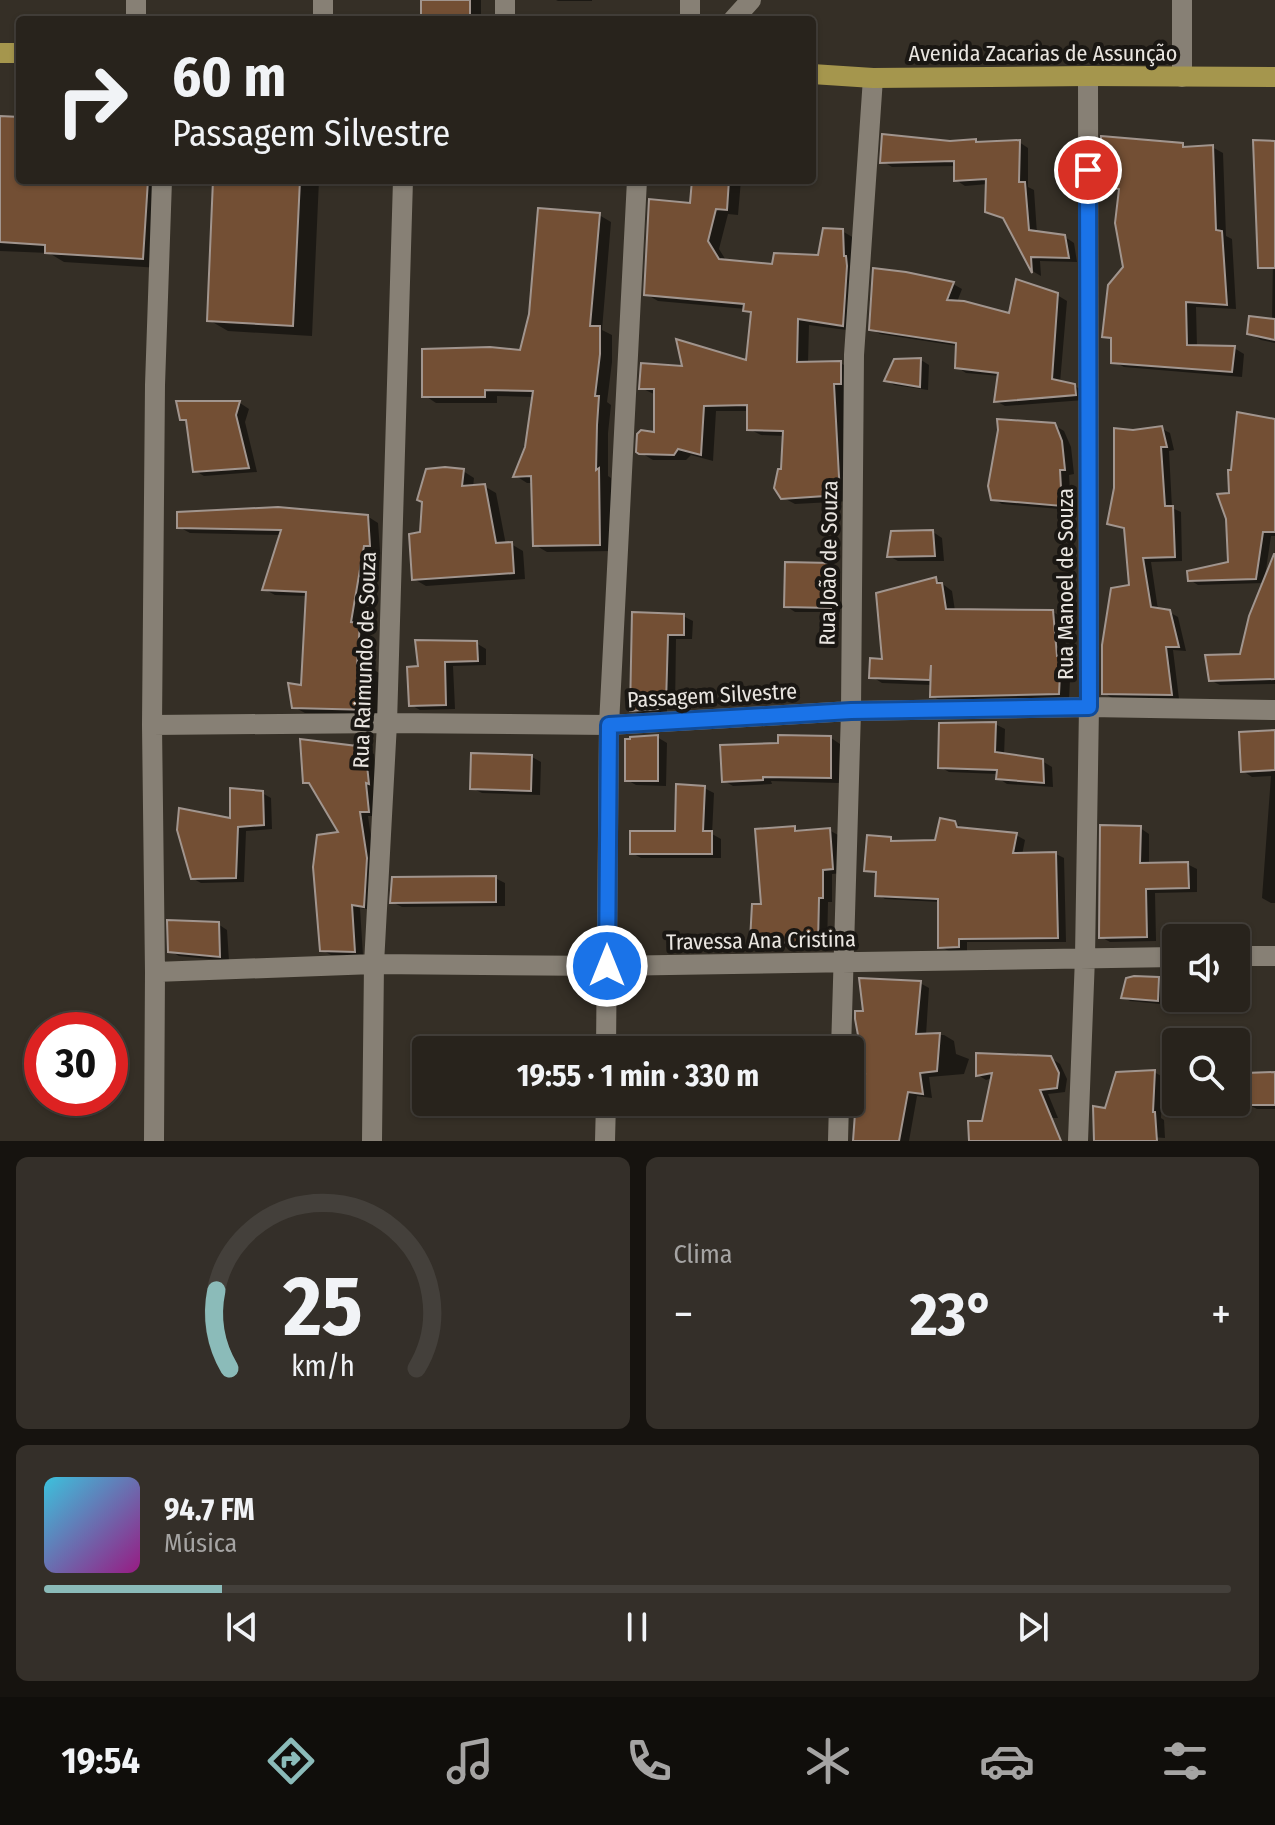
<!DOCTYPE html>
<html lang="pt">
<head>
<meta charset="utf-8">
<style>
  body { margin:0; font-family:"Fira Sans Condensed",sans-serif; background:#342f29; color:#f1f3f6; height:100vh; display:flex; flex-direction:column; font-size:30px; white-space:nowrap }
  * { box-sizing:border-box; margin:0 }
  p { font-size:26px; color:#a5a4a3 }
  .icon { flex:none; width:44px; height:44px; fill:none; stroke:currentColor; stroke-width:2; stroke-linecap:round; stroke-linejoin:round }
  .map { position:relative; height:1141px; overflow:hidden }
  .drawer { display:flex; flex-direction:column; gap:16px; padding:16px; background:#16130f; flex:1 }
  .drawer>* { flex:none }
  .guide { position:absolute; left:16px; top:16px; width:800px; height:168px; border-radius:8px; box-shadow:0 2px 6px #0004,0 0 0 2px #44403b; background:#28231c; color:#f1f3f6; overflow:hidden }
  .controls { position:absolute; left:1162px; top:924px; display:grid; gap:16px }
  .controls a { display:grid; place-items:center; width:88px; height:88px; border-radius:8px; background:#28231c; box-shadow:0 2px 6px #0004,0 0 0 2px #44403b; font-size:40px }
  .speed { position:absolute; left:24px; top:1012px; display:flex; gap:16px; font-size:40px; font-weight:700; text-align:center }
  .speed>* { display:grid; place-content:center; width:104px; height:104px; border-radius:50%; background:#28231c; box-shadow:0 2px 6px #0004,0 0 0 2px #44403b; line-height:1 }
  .speed .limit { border:12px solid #d22; background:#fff; color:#111 }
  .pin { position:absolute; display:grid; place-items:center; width:68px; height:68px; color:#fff; margin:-34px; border:4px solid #fff; border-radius:50%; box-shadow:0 2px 8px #0007 }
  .me { position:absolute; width:88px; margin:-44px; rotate:0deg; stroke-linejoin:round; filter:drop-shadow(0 0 6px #0008) }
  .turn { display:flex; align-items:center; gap:28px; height:168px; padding:0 24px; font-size:36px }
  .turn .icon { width:104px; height:104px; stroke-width:2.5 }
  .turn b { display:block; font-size:56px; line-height:68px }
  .big { font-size:60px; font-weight:700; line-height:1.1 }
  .drawer .tile { flex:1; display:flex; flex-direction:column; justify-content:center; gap:12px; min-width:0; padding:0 28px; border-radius:12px; background:#342f29 }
  .drawer .dial { align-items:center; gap:0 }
  .dial svg { height:208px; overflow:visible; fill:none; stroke:#44403b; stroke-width:7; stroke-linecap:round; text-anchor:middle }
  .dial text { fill:#f1f3f6; stroke:none }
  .song { display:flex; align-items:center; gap:24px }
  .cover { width:96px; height:96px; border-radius:12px; background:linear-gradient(135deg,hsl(190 70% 55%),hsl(310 70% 35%)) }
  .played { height:8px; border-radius:4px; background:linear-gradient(90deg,#8bbbb9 15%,#44403b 15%) }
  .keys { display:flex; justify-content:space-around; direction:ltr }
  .heat { display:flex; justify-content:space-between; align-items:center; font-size:44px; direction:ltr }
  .drawer .tiles { flex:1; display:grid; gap:16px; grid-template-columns:1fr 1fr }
  .tile:last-child { grid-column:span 2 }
  .trip { position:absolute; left:412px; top:1036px; width:452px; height:80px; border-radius:8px; background:#28231c; box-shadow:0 2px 6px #0004,0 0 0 2px #44403b; font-weight:700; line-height:80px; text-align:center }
  .menu { display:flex; height:128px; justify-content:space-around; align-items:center; background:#100e0b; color:#a5a4a3 }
  .menu .icon { width:56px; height:56px }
  .menu .current { color:#8bbbb9 }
  .menu b { font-size:36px; color:#f1f3f6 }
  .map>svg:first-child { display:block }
  .shadow { fill:#0007 }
  .building { fill:#734f34; stroke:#a1958e; stroke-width:2 }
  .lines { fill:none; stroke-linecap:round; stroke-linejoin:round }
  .minor { stroke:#878075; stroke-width:20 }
  .major { stroke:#a5964d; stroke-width:20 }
  .route-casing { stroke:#114b97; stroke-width:20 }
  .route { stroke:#1a73e8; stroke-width:14 }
  .labels { text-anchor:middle; stroke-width:8; stroke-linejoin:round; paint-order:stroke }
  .street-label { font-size:22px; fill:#e9e5e0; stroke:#1a1713 }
</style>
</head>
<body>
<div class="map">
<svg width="1275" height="1141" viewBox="0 0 1275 1141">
  <rect width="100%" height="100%" fill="#352f26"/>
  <path class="shadow" d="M423,0H481V20H423Z
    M556,0H592V1H558Z
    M0,118L20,119V180H165L160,268L64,262L49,253L0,251Z
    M976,141L981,144L1019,142L1028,148V187L1034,190L1037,234L1065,237L1074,243L1077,262L1040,261L1041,276L1034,272L1005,219L987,211L988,184L965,186L956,180V166L892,167L882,161L950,143Z
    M1275,143V343L1261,340L1249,333L1272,320Z
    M1183,145L1189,149L1212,147L1223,153L1226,236L1232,239L1236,309L1196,307L1197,347L1234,348L1244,354L1242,377L1124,367L1113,361V341L1104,336L1126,267L1120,192L1103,184Z
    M215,180H319L312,336L228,331L209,320Z
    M693,180H741L738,215L728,214L719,249L727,262L774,266L820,257L842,231L854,238V331L809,325L808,363H840L852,369L851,501L795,504L782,497L785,436L761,435L749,429V411H716L713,461L691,455L686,460H653L638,451L656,435V395L641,388L748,362L752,314L746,309L658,301L646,294L691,206Z
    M599,215L611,222L602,330L612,335V362L607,402L611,405L608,433V476L611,478L612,551L547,552L535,545L533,483H527L516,476L527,447L534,397L497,396V403H436L424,395L521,353Z
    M906,274L953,284L962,289L957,302L1011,316L1057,295L1067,301L1060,383L1075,386L1084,392V400L1005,406L996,401L1000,376L966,373L957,367L958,346L880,334L871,329Z
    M921,360L929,365L928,390L894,385L886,380L895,361Z
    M179,403H240L249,409L245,422L257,472L204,476L194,470L188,422L182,419Z
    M1275,419V536H1271L1264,583L1198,585L1190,580L1230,564L1231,495Z
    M1054,425L1064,431L1071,447L1074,474L1069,475L1071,510L1002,504L993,499Z
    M1162,429L1170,433L1174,450L1169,451L1172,508L1181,512L1182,561L1151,562L1158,610L1169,612L1178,617L1186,651L1173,650L1179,699L1112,698L1104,693L1131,587L1126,530L1110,523L1133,432Z
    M463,471L474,478L473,487L484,486L496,493L506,545L511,544L523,551L525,579L426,586L414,579L422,534Z
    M367,516L378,523L380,551H374L362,626L370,631L368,666L379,673L382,715L305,713L294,707L303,687L308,596L275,595L264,589L281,535L190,533L179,527Z
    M933,532L942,538L944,561H898L889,556Z
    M831,565L840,570V612H795L786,606Z
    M936,579L952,591L955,611L1053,612L1064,618L1067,662L1072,665L1073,678L1070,679L1069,700L943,702L932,696V685L882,683L871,676L884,661Z
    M1275,585V684L1220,685L1210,680L1242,656Z
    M634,615L683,616L693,621L692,639H676L675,709L667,708V714L641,715L632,710Z
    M476,643L486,649V665L453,666L455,709L420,710L411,705L421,668Z
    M995,724L1005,729L1004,756L1042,761L1052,767L1053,787L1007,784L998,778V774L949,772L940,767Z
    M1275,732V903H1271L1262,898L1271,776L1252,777L1243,771Z
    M657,737L667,743L666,786L636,785L627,780Z
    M831,738L840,744L839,783L771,781L772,784L733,786L724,781L780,744Z
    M365,749L374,754L377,787V816H368L375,864L373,910L360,908L363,956L331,955L322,950L342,834L314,787L305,782Z
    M532,757L541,762L540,795L482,793L472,788Z
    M704,788L714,793L712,834L721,839V858H641L632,853L677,833Z
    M262,793L271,798L272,829L246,831L244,882L201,883L192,878L232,820Z
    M955,823L963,828L1016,835L1025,840L1022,855L1056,854L1064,858L1066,942H967V951H949L940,947V902L885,899L877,894L878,875L866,870L891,839L898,843L937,842Z
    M794,828L801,832L829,830L838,835L842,873L832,874V902H828L827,948L762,946L752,940L764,906Z
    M1140,828L1149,834V865L1187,864L1197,869V892L1155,893L1156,941L1110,942L1101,937Z
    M495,878L505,883V906L402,907L392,902Z
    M218,924L227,930L229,961L179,956L170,951Z
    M1134,978L1176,980V998H1236V986L1241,989L1240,1012L1130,1001L1123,997Z
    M920,983L929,988L926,1035H944L954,1041L956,1054L969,1059L964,1074L929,1077L932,1098L917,1096L909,1141H855L868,1075L865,1013Z
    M1051,1058L1060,1064L1067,1079L1065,1092L1048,1094L1058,1118H1052L1053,1141H971L984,1123L993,1078L986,1080L978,1075Z
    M1154,1072L1163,1077L1161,1118L1164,1120L1165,1138L1152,1137V1141H1100L1107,1110Z
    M1275,1074V1109H1257L1247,1104Z"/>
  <path class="building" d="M421,0H470V20H421Z
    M0,116L20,117V180H148L143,259L45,253V245L0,242Z
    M882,134L950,141L976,139V142L1020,140L1019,182H1025L1029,230L1065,235L1069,258L1031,257L1032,273L1003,218L985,212L986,179L954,181V161L880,163Z
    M1101,136L1183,143V147L1213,145L1216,230L1222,231L1227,305L1186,302L1187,345L1235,346L1232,372L1111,363V338L1102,337L1108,285L1123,267L1115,223L1119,189L1101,186Z
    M1253,140L1275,141V268H1258Z
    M213,180H300L293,326L207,321Z
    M692,180H729L727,210L716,209L708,241L719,259L772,264L774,253L818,255L823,228L843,229L844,256H846L847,266L843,326L798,319L797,362L841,361V384H834L840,495L781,499L774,488L778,469H781L783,431L747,430V405L704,406L701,455L678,449L674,455L639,454L636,452L637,434L641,430L654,432V389H639L641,363L682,366L676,339L746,360L751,312L743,311L744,304L644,295L649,199L690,203Z
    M538,208L600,213L590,326H600V354L595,396H599L597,425L596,470L599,468L600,545L533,546L531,476L513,477L525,447L533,391L485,390V397H422V349L490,347L520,350L529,314Z
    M873,268L906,272L954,282L947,300L964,301L1009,313L1016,279L1058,293L1052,379L1075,384L1076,395L994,402L998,373L955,368L956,343L869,330Z
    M1249,316L1275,319V340L1247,334Z
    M921,358L920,387L884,381L894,359Z
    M176,401H240L236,415L249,468L193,472L186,420H180Z
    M1237,412L1275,419V532H1263L1256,579L1188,581L1187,571L1228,562L1226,519L1217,494L1229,493L1228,470H1231Z
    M997,419L1055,423L1062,441L1065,470H1060L1062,506L991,500L988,486L998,430Z
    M1162,426L1167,447H1161L1165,506H1173L1175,557L1143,558L1151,607L1170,610L1179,647H1166L1172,695L1102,694V645L1111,588L1129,585L1124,528L1107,524L1114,488V428L1133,430Z
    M445,467L464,469L462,486L485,484L496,543L512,542L514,573L412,580L409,534L420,532L422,502L417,500L426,469Z
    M278,507L368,515L370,546H364L351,622L360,623L357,665H369L372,695V710L292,708L288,683L301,685L306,592L262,590L281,530L177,528V512Z
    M933,530L935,556L887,557L891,531Z
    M1274,554H1275V679L1209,681L1205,655L1240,654L1249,616Z
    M785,562L831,563V608L784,607Z
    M936,577L937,583H942L946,609L1053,610L1057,656H1062V672L1060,673L1059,694L930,697L931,665L930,680L869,678L870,658L882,659L876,593Z
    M632,612L684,614V635H668L666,704H658V709L630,711Z
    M415,640L477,641L478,661L445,662L446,705L409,706L407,667L418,666Z
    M996,722L995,752L1043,759L1044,783L996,779L997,770L938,768L939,723Z
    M1275,730V770L1241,772L1239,732Z
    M658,735V781H625V739H630V737Z
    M778,735L831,736V778L763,777V780L722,782L720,745L778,743Z
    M300,739L365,747L369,784L366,783L369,812H360L367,858L364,907L352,905L355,952L320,951L313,867L317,835L338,832L309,783H303Z
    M471,753L532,755L531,791L470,789Z
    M676,784L705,786L703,831H712V854H630V831H675Z
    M230,788L263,791L264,825L238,827L236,878L191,879L177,830L179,808L230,818Z
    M940,818L955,821L957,827L1017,833L1013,853L1056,852L1058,938L959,939V947L938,948V899L875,896L876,872L864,871L867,835L891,837V841L935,840Z
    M1100,825L1141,826L1140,863L1188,862L1189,888L1146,889L1147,937L1099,938Z
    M795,826V831L830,828L833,869L823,870V898H819L818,944L750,941L752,904H761L755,829Z
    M496,876V902L390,903L392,877Z
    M167,920L219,922L220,957L168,952Z
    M1134,976L1159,977L1158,1001L1121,998L1126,978Z
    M859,978L921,981L916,1034L940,1033L937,1071L920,1073L923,1094L908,1092L899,1141H853L858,1072L865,1073L855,1019V1011H863Z
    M976,1053L1051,1056L1059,1073L1057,1088L1040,1090L1061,1141H969L968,1121H982L992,1073L976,1076Z
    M1155,1070L1153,1112H1155L1157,1141H1094L1093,1106L1105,1108L1116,1072Z
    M1275,1072V1105H1245V1073Z"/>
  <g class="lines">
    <path class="minor" d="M323,0V20
      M690,0V20
      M136,20V0
      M505,20V0
      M733,20L751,0
      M1182,77V0
      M152,725L387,723L609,725L851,711L1089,707L1275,710
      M1236,956H1275
      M155,972L374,964L607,966L1176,957
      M606,1050L609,725L637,180
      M841,1050L851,711L854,355L873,78
      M154,1141L155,972L152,725L155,385L162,180
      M372,1141L374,964L387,723L403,180
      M605,1141L606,1102
      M838,1141L839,1102
      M1078,1141L1085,957L1089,707L1088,76"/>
    <path class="major" d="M0,53H20
      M812,74L873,78L1088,76L1275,77"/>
  </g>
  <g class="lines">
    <defs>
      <path id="route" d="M607,966L609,725L851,711L1089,707L1088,170"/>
    </defs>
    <use href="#route" class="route-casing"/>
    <use href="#route" class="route"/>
  </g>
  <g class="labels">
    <g class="street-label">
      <text x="1043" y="61">Avenida Zacarias de Assunção</text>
      <text transform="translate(828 563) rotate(-89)" y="8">Rua João de Souza</text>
      <text transform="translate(1065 584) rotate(-90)" y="8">Rua Manoel de Souza</text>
      <text transform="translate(364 660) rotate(-88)" y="8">Rua Raimundo de Souza</text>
      <text transform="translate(712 695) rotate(-3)" y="8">Passagem Silvestre</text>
      <text transform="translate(761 940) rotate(-1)" y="8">Travessa Ana Cristina</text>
    </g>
  </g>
</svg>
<div class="controls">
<a><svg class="icon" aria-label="sound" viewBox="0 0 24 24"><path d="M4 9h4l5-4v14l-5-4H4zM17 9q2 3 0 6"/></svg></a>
<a><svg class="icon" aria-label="search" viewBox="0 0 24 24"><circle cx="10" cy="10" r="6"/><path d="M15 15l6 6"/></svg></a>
</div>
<div class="speed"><div class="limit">30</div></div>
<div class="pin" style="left:1088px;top:170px;background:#d93025"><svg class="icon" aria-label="arrive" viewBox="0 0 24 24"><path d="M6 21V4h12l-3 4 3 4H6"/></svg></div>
<svg class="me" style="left:607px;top:966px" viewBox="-20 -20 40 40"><circle r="17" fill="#1a73e8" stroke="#fff" stroke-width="3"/><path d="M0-11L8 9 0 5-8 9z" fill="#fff"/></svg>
<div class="trip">19:55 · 1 min · 330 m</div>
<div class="guide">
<div class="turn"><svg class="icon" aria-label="right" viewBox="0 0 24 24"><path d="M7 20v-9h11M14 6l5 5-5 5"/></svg><div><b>60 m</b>Passagem Silvestre</div></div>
</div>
</div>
<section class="drawer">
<div class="tiles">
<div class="tile dial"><svg viewBox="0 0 100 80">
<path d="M14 69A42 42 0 1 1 86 69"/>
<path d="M14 69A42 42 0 0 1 9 39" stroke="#8bbbb9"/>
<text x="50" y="56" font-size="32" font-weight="700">25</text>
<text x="50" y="72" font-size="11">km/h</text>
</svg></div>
<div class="tile"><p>Clima</p>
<div class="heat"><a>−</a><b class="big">23°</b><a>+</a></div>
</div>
<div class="tile">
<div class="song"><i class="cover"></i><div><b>94.7 FM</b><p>Música</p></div></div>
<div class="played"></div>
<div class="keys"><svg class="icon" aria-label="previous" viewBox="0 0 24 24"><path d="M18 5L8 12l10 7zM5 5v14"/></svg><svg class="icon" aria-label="pause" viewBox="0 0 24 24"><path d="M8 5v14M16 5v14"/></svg><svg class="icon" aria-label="next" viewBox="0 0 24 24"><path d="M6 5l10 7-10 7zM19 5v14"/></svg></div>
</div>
</div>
</section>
<nav class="menu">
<b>19:54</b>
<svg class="icon current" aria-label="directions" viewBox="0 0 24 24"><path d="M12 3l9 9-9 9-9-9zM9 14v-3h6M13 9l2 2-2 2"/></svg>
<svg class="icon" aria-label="music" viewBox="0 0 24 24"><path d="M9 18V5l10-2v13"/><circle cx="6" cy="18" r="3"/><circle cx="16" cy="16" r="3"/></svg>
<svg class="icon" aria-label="phone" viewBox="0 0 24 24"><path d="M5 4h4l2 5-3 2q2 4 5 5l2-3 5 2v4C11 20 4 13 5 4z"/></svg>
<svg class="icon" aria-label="climate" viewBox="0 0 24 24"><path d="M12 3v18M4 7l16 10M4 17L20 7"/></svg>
<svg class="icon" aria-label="car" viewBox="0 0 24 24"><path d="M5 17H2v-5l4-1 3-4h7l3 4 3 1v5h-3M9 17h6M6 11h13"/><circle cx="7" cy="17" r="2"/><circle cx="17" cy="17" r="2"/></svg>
<svg class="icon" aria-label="filters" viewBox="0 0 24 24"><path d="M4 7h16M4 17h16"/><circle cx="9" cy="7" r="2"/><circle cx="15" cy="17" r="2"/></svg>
</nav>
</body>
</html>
